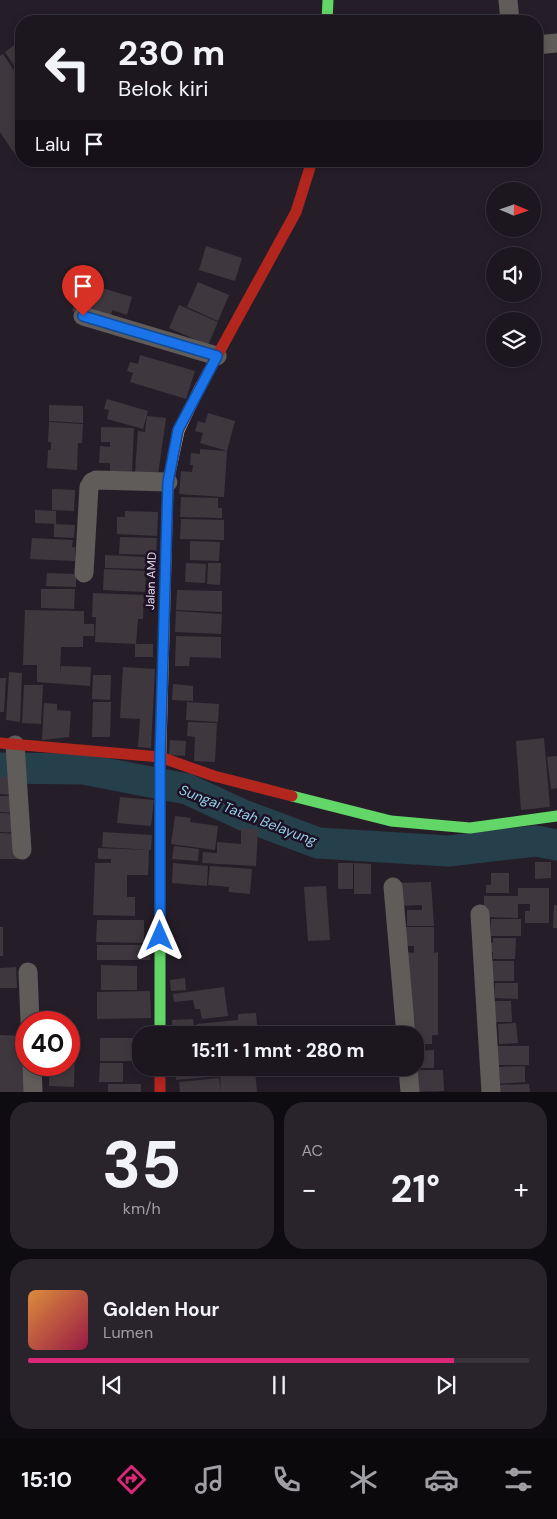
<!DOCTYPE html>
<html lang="id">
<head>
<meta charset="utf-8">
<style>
  body { margin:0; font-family:"DM Sans",sans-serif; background:#29232c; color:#f1f3f6; height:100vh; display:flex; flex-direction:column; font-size:19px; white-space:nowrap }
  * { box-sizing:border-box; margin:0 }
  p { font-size:16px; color:#a09fa4 }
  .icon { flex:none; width:28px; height:28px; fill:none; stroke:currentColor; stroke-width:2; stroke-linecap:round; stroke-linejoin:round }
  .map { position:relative; height:1092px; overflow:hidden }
  .side { display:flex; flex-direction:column; gap:10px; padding:10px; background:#0f0c11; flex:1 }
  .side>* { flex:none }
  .banner { position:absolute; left:15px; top:15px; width:528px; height:152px; border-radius:20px; box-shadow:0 2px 8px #0003,0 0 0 1px #3a353d; background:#1c161f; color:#f1f3f6; overflow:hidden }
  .needle { width:32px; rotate:92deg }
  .buttons { position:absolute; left:486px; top:182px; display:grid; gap:10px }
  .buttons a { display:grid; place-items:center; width:55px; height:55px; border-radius:50%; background:#1c161f; box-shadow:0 2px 8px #0003,0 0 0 1px #3a353d; font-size:25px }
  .speed { position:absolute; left:15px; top:1011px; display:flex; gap:10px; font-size:25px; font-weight:700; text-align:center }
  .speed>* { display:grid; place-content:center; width:65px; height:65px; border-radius:50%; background:#1c161f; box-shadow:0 2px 8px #0003,0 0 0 1px #3a353d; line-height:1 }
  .speed .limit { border:8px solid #d22; background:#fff; color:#111 }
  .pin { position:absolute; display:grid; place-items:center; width:42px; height:42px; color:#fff; margin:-51px -21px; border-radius:50% 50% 50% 0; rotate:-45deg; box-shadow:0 0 5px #0007 }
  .pin .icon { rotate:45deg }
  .me { position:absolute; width:55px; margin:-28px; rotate:0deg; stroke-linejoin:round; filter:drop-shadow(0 0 4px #0008) }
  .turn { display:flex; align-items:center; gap:18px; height:105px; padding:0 20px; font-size:22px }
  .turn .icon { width:65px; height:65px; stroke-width:2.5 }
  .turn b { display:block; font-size:35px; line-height:42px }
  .then { display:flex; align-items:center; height:48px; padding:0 20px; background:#0003; gap:10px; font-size:19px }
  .big { font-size:38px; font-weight:700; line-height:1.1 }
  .side .card { flex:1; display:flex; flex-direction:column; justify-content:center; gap:8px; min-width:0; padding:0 18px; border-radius:20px; background:#29232c }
  .side .dial { align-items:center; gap:0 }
  .dial b { font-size:65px; line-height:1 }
  .song { display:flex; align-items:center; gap:15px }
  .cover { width:60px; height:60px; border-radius:8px; background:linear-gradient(135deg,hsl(30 70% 55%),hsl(340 70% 35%)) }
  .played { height:5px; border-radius:2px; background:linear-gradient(90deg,#db2777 85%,#3a353d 85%) }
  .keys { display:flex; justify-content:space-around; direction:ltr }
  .heat { display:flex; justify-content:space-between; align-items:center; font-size:28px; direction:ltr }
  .side .tiles { flex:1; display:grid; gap:10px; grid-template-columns:1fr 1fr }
  .card:last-child { grid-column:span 2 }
  .trip { position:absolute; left:132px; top:1026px; width:292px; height:50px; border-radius:20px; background:#1c161f; box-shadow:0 2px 8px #0003,0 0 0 1px #3a353d; font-weight:700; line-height:50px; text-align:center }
  .tabs { display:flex; height:80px; justify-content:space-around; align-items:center; background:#0b090c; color:#a09fa4 }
  .tabs .icon { width:35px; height:35px }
  .tabs .selected { color:#db2777 }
  .tabs b { font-size:22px; color:#f1f3f6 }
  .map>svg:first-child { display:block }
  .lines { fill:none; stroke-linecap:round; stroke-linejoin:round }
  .river { stroke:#25404b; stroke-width:31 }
  .building { fill:#3f373e }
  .street { stroke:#5f5c5a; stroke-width:19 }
  .fast { stroke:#63d668; stroke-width:11 }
  .slow { stroke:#ff974d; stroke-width:11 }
  .jam { stroke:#b3261e; stroke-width:11 }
  .route-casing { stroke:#114b97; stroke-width:12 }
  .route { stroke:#1a73e8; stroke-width:9 }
  .labels { text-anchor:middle; stroke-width:5; stroke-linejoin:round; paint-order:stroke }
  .street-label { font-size:12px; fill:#e3dbe9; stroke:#1d1024 }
  .water-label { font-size:14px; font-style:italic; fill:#92cfe6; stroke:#1d1024 }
</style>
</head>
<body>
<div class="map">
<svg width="557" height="1092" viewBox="0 0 557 1092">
  <rect width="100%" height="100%" fill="#251e29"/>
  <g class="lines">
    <path class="river" d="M0,768L83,769L187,789L243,815L318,843L448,851L536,841L557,845"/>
  </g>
  <path class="building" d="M21,40V76L5,52Z
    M3,54L21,81V148L14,153L0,132V56Z
    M206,246L242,258L235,281L199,270Z
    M72,279L132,297L127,315L112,310L111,316L84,315L72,311L77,297L67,294Z
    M198,282L229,295L218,321L187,307Z
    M179,305L218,322L208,345L169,328Z
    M140,355L195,371L186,399L130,382L133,373L127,371L130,362L138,364Z
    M107,399L148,411L143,429L107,419L109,410L104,409Z
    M49,405L83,406V423L49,421Z
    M208,413L235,421L227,451L200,443L203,433L195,431L198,421L205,423Z
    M147,416L166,418L158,475L135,473L138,431L145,432Z
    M49,422L83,424L82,443H78L77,470L47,468L48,450H51V442H48Z
    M101,427L134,428L132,472L110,471V463H99L100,446L110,447V442H101Z
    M200,449L227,451L224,497L179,494L181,471L192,472L193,465H190L191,453L200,454Z
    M52,489L75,490L74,511L52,510Z
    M181,497L218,498V508H222V518L180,517Z
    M35,510L56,511V524L35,523Z
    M125,511L158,512L157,536L117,534V517H125Z
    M181,519L224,520V540L180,539Z
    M54,524L75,525L74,538L54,537Z
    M120,537L157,538L156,555L119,554Z
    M32,538L73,540L72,547H75V561L30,559Z
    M190,541L220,542L219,561L190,560Z
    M105,555L147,557L146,569L105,568Z
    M186,563L206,564L205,583L185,582Z
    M208,563H221L220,585L207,584Z
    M104,569L146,571L145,592L103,590Z
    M47,573L76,574V587L46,586Z
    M41,589H75L74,609L41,608Z
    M177,590L222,591V612L176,610Z
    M93,593L144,595L143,619H138L136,644H153V657H135V644L95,642L96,617H92Z
    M25,610L84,611V624H94V636H83V647H61L60,675L61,666L91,667L90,686L37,682V665H23Z
    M176,611L222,614L221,634L175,632Z
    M176,636L221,637V658L190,657L189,666H175Z
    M123,667L155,669L151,748L138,747L140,719L120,718Z
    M9,672L22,673L20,722L6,720Z
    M93,675H111L110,700L92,699Z
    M0,678H6L4,712H0Z
    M173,684L193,686V701L172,700Z
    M24,685H43L41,724L22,723Z
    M93,702H111L110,737H92Z
    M187,702L219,704L218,722L186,720Z
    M44,703L57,704V710L71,711L69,737L42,740Z
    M188,722L217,723L215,762L194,761L195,737L187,736Z
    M544,738L550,807L521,810L516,741Z
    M170,740L186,741L185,756L169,755Z
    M557,756V788L551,789L547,757Z
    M0,777H14L13,795L0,794Z
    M0,796H18L17,813L0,812Z
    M120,797L154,800L151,826L117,823Z
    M0,813L18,814V833L0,832Z
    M175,816L191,818L190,822L218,826L215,850L171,844Z
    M241,828L258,829L256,866L202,863L203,852L217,853V842L241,844Z
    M103,832L152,835L151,850L102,847Z
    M0,833L19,834L18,859H0Z
    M174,846L199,849L198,861L172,859Z
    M98,848L149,850L148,875H127V897H135V916L93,915L95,863H111V859H98Z
    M535,862H551V878L535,879Z
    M173,863L208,866L207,886L172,883Z
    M338,863H353V889H338Z
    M354,863L371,864V894H354Z
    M210,866L252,869L250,894L229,892V887L208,885Z
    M491,873H509V893H486V885H491Z
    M431,882L434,926H407V910H422V905L399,906L398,883Z
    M326,886L330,940L308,941L304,887Z
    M518,888H549V923H525V911H530V904H518V918L484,917V896H518Z
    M554,905H557V928H553Z
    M491,919H521V936H491Z
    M97,920H144V943L96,942Z
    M0,927H3V956H0Z
    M405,927H434V953L438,952V1035H432V1044H416L414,1015H406V952L414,953V946H405Z
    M493,938H516L515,959H493V952H487V942L493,943Z
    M97,945H150V960H97Z
    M489,961H514V981H488Z
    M101,965L137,966V990H101Z
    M16,967L17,988H0V968Z
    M185,978L186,990L171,991L170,980Z
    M495,983H518V999L495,998Z
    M224,987L228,1016L202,1019L200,1009H195L193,1000L174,1002L173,994Z
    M150,991L151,1018L97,1019V992Z
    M493,1001H511L512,1022H493Z
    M256,1013L258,1035H198L197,1024L238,1020V1014Z
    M193,1019L195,1035H173L172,1020Z
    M516,1023L518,1043L499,1044L498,1024Z
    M0,1035L26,1036L25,1062L29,1092H0Z
    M100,1038H141V1061H100Z
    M69,1042H75L74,1087L49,1086V1074H43V1065H69Z
    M495,1046H529V1065H494Z
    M434,1050V1068H416V1051Z
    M100,1063H123V1082H99Z
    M525,1066V1082L496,1084V1067Z
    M175,1068H209V1077L176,1080Z
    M412,1070H443L444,1091L412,1092Z
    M255,1071L257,1092H221L220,1074Z
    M219,1078L221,1092H180L179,1082Z
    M108,1084H141V1092H108Z
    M529,1084L530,1092H497V1085Z"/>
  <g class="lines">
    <path class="street" d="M508,0L510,21
      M536,45L557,43
      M83,316L217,356
      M84,573L89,487L92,482L96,480L168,482
      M15,745L22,850
      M393,887L406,1035
      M480,914L491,1092
      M28,972L30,1022
      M32,1065L33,1092
      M408,1068L410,1092"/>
    <path class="fast" d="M327,21L328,0
      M160,786V1035
      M292,796L391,821L470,828L557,816"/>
    <path class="slow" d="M160,786L168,482L179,431L200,387"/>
    <path class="jam" d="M200,387L296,212L312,161
      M0,743L160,757L214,776L292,796
      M160,1068V1092"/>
  </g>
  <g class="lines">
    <defs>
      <path id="route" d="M83,316L217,356L178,430L168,482L160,757V936"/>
    </defs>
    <use href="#route" class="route-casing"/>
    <use href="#route" class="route"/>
  </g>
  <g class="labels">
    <g class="street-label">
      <text transform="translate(151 581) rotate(-88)" y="4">Jalan AMD</text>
    </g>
    <g class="water-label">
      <text transform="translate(248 815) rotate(21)" y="5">Sungai Tatah Belayung</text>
    </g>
  </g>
</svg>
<div class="buttons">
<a><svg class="needle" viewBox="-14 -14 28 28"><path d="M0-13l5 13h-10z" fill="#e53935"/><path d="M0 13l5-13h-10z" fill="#a09fa4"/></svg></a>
<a><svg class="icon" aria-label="sound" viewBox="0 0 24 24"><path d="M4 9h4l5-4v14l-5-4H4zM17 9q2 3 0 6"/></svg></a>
<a><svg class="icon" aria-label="layers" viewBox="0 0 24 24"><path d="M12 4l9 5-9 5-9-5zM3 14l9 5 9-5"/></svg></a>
</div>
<div class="speed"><div class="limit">40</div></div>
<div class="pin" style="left:83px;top:316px;background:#d93025"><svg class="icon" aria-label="arrive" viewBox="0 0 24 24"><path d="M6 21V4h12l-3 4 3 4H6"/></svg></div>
<svg class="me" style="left:160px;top:936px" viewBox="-20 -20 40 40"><path d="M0-17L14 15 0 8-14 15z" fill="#1a73e8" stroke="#fff" stroke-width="4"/></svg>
<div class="trip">15:11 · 1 mnt · 280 m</div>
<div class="banner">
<div class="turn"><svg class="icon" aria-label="left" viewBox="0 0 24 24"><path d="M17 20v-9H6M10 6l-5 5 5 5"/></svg><div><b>230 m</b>Belok kiri</div></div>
<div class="then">Lalu<svg class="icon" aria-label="arrive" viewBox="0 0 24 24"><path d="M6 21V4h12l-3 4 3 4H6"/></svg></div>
</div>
</div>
<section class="side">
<div class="tiles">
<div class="card dial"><b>35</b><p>km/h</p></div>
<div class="card"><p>AC</p>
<div class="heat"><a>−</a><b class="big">21°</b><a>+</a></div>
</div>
<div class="card">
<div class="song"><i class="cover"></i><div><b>Golden Hour</b><p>Lumen</p></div></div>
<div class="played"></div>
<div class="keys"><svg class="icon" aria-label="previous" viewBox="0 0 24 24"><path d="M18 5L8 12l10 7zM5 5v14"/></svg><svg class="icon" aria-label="pause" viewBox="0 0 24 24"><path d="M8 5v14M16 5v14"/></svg><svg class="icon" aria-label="next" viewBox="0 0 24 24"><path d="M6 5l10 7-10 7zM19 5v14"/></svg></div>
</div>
</div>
</section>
<nav class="tabs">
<b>15:10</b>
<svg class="icon selected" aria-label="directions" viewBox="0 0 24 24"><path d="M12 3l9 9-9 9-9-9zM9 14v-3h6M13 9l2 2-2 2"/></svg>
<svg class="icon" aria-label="music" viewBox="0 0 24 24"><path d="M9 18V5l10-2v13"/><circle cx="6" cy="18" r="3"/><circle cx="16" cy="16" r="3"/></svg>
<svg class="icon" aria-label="phone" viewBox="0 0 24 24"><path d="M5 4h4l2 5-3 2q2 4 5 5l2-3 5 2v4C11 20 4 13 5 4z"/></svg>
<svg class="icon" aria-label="climate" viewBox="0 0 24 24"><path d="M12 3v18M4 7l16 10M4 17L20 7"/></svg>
<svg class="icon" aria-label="car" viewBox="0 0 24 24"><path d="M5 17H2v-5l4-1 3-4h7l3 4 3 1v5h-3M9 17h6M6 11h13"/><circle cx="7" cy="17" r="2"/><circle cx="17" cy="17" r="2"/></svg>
<svg class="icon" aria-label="filters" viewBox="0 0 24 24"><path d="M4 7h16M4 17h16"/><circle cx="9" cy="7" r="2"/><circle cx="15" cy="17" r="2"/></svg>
</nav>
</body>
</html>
